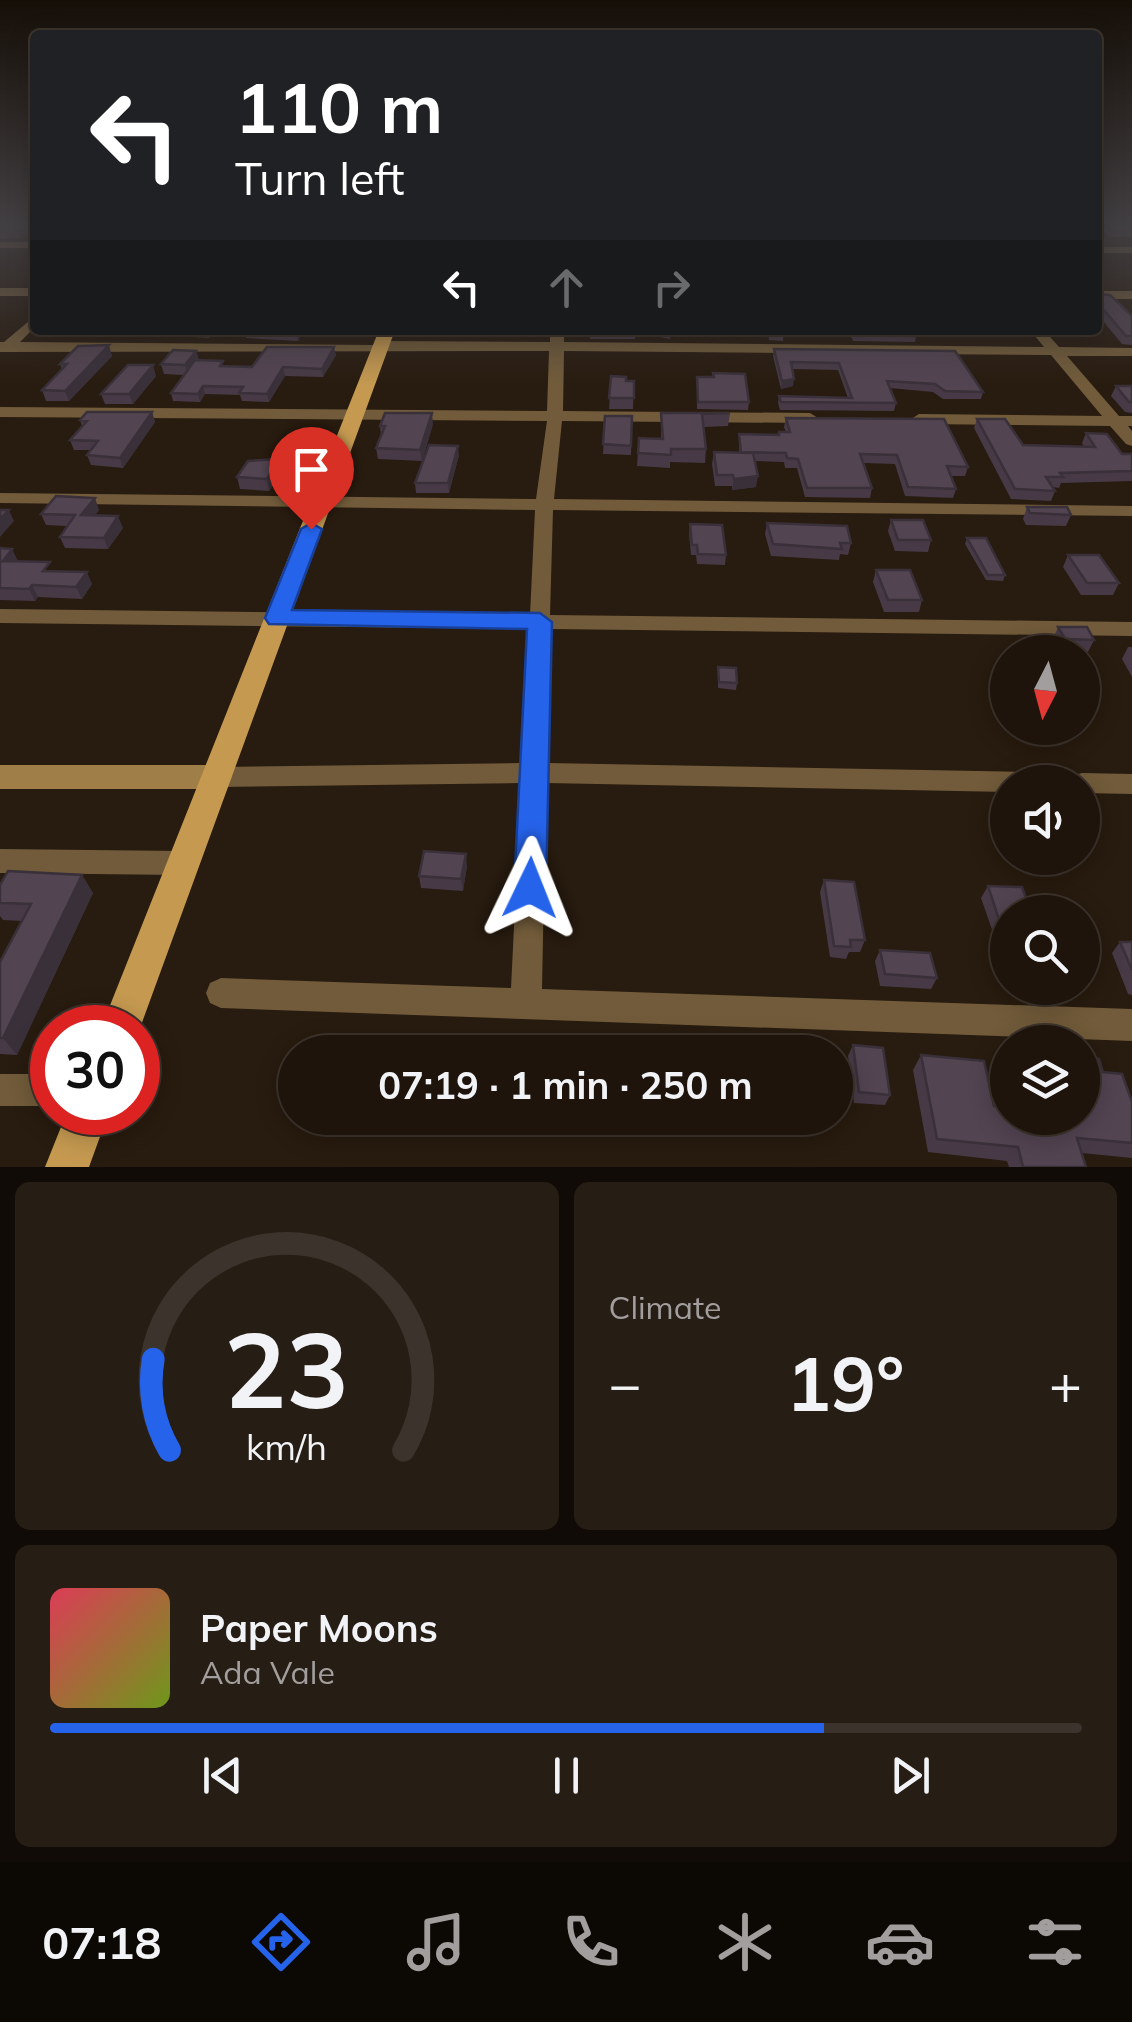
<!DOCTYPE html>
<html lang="en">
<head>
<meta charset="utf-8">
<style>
  body { margin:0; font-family:Mulish,sans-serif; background:#261d14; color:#f1f3f6; height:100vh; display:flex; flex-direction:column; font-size:38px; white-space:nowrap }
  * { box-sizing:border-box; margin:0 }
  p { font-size:32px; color:#a19e9d }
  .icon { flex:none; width:55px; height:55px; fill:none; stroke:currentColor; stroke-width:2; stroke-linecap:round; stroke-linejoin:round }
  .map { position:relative; height:1167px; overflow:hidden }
  .panel { display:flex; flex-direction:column; gap:15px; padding:15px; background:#100b06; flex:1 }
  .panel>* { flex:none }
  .banner { position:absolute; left:30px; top:30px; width:1072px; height:305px; border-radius:10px; box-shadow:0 5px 25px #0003,0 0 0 2px #3c332c; background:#202124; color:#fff; overflow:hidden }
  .needle { width:65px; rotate:186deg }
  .tools { position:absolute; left:990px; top:635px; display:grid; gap:20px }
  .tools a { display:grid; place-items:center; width:110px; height:110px; border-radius:50%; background:#1e140b; box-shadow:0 5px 25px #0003,0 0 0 2px #3c332c; font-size:50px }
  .speed { position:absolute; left:30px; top:1005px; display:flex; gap:20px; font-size:50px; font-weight:700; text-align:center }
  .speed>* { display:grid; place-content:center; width:130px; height:130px; border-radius:50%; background:#1e140b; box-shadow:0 5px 25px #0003,0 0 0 2px #3c332c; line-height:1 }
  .speed .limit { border:15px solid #d22; background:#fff; color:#111 }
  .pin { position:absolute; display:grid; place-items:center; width:85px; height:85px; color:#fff; margin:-102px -42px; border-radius:50% 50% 50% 0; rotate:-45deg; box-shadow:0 0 10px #0007 }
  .pin .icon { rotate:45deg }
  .me { position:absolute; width:110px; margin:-55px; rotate:2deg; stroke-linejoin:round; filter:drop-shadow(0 0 8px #0008) }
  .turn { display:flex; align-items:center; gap:35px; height:210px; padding:0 40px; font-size:45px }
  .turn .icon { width:130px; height:130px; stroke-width:2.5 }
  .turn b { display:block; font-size:70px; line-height:85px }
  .lanes { display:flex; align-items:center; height:95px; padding:0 40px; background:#0003; justify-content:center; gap:50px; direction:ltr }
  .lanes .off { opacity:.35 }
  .big { font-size:75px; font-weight:700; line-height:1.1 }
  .panel .card { flex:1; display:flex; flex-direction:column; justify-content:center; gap:15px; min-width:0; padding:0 35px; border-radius:15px; background:#261d14 }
  .panel .dial { align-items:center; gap:0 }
  .dial svg { height:260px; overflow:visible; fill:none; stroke:#3c332c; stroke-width:7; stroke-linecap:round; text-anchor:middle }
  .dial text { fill:#f1f3f6; stroke:none }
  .song { display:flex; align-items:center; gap:30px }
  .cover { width:120px; height:120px; border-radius:15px; background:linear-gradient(135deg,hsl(350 70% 55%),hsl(80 70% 35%)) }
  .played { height:10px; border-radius:5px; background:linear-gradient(90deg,#2563eb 75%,#3c332c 75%) }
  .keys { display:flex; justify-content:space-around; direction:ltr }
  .heat { display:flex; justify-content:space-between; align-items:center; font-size:55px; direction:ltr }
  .panel .tiles { flex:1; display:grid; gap:15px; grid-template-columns:1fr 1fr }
  .card:last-child { grid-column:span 2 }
  .trip { position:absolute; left:278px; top:1035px; width:575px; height:100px; border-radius:50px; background:#1e140b; box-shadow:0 5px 25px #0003,0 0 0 2px #3c332c; font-weight:700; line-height:100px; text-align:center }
  .tab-bar { display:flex; height:160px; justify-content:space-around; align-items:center; background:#0c0804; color:#a19e9d }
  .tab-bar .icon { width:70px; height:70px }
  .tab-bar .active { color:#2563eb }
  .tab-bar b { font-size:45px; color:#f1f3f6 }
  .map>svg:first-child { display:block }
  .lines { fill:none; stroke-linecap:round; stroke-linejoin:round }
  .street { fill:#715b3a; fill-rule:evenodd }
  .secondary { fill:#a07e47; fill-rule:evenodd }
  .primary { fill:#c59950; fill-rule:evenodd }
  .wall { fill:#473a46 }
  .shaded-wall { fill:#393039 }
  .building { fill:#524451; stroke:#393039; stroke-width:2.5 }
  .route { fill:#2563eb; stroke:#184099; stroke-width:2.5 }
</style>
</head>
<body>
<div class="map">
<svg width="1132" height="1167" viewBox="0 0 1132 1167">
  <rect width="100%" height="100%" fill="#281b0f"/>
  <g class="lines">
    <path class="street" d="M0,242H35V248H0Z
      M1098,247H1132V253H1098Z
      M0,288H35V296H0Z
      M1098,291H1132V299H1098Z
      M35,316V327L20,342L375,345L382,341L550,342V330H564V342L1044,347L1030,330H1044L1059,347L1132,348V356H1067L1119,416H1132V426H1128L1132,431V446L1126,444L1110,426L919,424L911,419L919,414L1102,416L1051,355L564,351L563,411L810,413L818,418L810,423L562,421L554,499L1132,506V516L553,510L550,615L1132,622V636L550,629L547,763L1033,772L1042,775L1046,782H1008V792L546,783L542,989L1132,1009V1041L221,1008L210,1003L206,993L210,983L221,978L511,988L521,783L216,787L207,784L204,777L207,770L216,767L522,763L529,629L0,623V609L530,615L535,510L0,503V493L536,499L547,421L0,417V407L547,411L549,351L0,352V342H4Z
      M1082,773L1132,774V794L1082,793V782H1070L1073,776Z
      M0,849L181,851L191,855L195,863L191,871L181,875L0,873Z
      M0,1074H52V1106H0Z"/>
    <path class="secondary" d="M0,765H216L227,768L232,777L227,786L216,789H0Z"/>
    <path class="primary" d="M379,330H395L140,1028L138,1033V1028H101Z
      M67,1112H109L89,1167H45Z"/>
  </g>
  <path class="wall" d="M0,223H35V228L21,238L0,239Z
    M1098,223H1132V237H1109L1098,226Z
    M1098,294L1132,316V345L1122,344L1098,315Z
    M40,330H73L67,336L42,335Z
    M164,330H214L209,338L165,335Z
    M244,330H304L298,341L246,338Z
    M590,330H636L635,339H590Z
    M655,330H671L670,339L655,336Z
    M767,330H784L783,341L769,340Z
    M848,330H913L916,336L915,342L853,341Z
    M943,330H1019L1018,336Z
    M774,349L983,392L981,399H943L933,392L890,388L896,403L894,411L780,410L778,403L779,396L848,398L838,370L792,369L793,386L781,389L773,356Z
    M196,351L199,360L225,366L252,367L336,355L323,377L285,376L269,402L242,401L240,395L205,394L200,402L173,401L171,393L184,375L164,374L161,364Z
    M112,356L69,401H46L42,390L62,369L60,364Z
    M713,373L749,402L748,410L697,409V377H712Z
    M156,376L133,404H105L101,394Z
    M611,376L626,381H634L633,409H609Z
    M1116,386H1132V413L1125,412L1111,396Z
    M152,412L155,422L123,468L91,465L87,455L90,450H74L70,440L82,426L80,420Z
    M661,413H730L728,426L703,427L706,449L705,463L670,462V468L637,466L639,438L661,439Z
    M605,416H632L631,455L603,454Z
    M786,418L968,467L965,476H951L956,489L953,498L905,496L895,464L863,463L872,488L870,498L805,497L797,468H785L784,462L755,461L756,487L732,490V486H715L712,464L714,452L739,453V434L778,435L779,432H786L784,427Z
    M977,419L1023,445L1084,447L1082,443L1086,433L1122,454H1132V481L1061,483L1059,488L1053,487L1055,491L1051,501L1011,499L974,428Z
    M433,424L422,461L378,459L376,448L381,436L380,426Z
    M459,455L449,493H416L415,483Z
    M282,470L269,491L240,489L237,477Z
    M1027,507L1071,515L1066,526L1026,525L1023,519Z
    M99,510L95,515L123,528L108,549L65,548L60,537L67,526L46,525L41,514Z
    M891,520L931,540L928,552L895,551L888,531Z
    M767,523L851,543L848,555L840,554L839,560L771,556L765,534Z
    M690,524L726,555L725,565L697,564L696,555H691L689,534Z
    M967,538L1005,575L1003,581L986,580L965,544Z
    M0,548L18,561L92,584L82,599L38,597L35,601L0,600Z
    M1068,555L1119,583L1113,595H1081L1063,567Z
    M876,570L922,600L919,612H884L873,582Z
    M1058,627L1094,640L1088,652H1060L1053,639Z
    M1128,647H1132V677L1122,659Z
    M718,667L737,683L736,690L718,688Z
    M467,866L463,891L421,888L419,876Z
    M82,875L93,893L17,1055L0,1054V962L22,921L3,920L0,916V885Z
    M824,880L865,940L860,952H849L846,959L830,957L820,892Z
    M988,886L1008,912V945L997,944L981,898Z
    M1120,942H1132V995L1128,994L1112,953Z
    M880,950L937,978L931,989L880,986L875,961Z
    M853,1045L890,1095L885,1105L854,1103L848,1056Z
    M921,1055L994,1106L1082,1118L1103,1072L1132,1102V1158L1082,1153L1086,1167H1009L1007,1161L928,1152L913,1070Z"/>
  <path class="shaded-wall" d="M32,223H35V228L21,238L19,232Z
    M304,330L298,341L296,331Z
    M109,345L112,356L69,401L65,391Z
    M334,347L336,355L323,377L322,369Z
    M196,351L199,361L188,375L185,365Z
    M153,365L156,376L133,404L129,394Z
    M283,367L285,376L269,402L267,394Z
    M794,379L793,386L781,389L782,381Z
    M203,386L205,394L200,402L198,394Z
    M152,412L155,422L123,468L120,458Z
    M432,413L433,424L422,461L420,450Z
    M458,446L459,455L449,493L448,483Z
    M279,459L282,470L269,491L267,479Z
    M758,476L756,487L732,490L734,479Z
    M95,498L99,510L86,527L81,515Z
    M9,510L14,521L0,537V519Z
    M118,516L123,528L108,549L104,538Z
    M12,549L18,561H3Z
    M87,572L92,584L82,599L76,587Z
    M32,585L38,597L35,601L29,589Z
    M466,854L467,866L463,891L461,879Z
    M82,875L93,893L17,1055L3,1038Z"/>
  <path class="building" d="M0,223H32L19,232L0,233Z
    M1101,223H1132V232L1111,231Z
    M1098,294L1110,295L1132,316V336H1126L1098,303Z
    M770,330H784L785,333L770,332Z
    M852,330H913L916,336L854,335Z
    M109,345L65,391L42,390L67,364H60L78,346Z
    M267,347H334L322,369L283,367L267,394L239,393L243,387L203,386L198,394L171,393L195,360L223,361L220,366L252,367Z
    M774,349L955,351L983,392L945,391L935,384L887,381L896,403L781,402L779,396L852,398L839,363L791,362L794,379L782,381Z
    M173,350L196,351L185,365L161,364Z
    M128,365H153L129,394H101Z
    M713,373L745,374L749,402H698L697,377H714Z
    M611,376L626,377V381H634V398H609Z
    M1116,386H1132V402H1129Z
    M87,412H152L120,458L87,455L98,441L70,440L87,421L80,420Z
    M385,413H432L420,450L376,448L385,426H380Z
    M661,413H730L702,414L706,449H671V455L638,453L639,438L663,439Z
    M605,416H632L631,446L603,444Z
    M786,418L944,419L968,467L947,466L956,489L908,487L897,455L860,454L872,488H807L798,459L787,458L786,453L741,452L739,434L779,435V432H790Z
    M977,419H1005L1023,445L1095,447L1086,433L1107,434L1122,454H1132V471L1060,473L1063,477H1046L1055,491L1015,489Z
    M429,445L458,446L448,483H415Z
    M714,452L753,453L758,476L734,479L733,475H717Z
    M279,459L267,479L237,477L248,461Z
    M56,496L95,498L81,515L118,516L104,538L60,537L75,515L41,514Z
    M1027,507H1067L1071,515L1030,513Z
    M0,510H9L0,519Z
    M891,520H923L931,540H898Z
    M767,523L847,526L851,543H840L842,549L773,544Z
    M690,524L722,525L726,555L698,554L697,545H692Z
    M967,538H986L1005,575H988Z
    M0,548L12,549L3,561L50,562L43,571L87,572L76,587L32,585L29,589L0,588Z
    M1068,555H1099L1119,583H1087Z
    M876,570H910L922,600H888Z
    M1058,627H1087L1094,640L1065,639Z
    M718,667L736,668L737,683L719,682Z
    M424,851L466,854L461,879L419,876Z
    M8,871L82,875L3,1038H0V962L31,904L0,903V885Z
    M824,880L854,882L865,940H850L851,947L834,946Z
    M988,886L1022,887L1031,912H1008V932H1003Z
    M1120,942H1132V970Z
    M880,950L930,953L937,978L885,974Z
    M853,1045L883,1048L890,1095L859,1092Z
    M921,1055L984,1061L994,1106L1008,1107V1118H1082V1057L1099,1059L1103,1072L1122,1074L1132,1102V1143L1077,1138L1086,1167H1023L1018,1147L937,1139Z"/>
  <linearGradient id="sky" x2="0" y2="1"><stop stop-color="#160f08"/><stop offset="0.58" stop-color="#423f42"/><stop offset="1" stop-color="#423f42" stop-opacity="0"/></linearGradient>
  <rect width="1132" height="386" fill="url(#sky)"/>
  <path class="route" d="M311,523L322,529L292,610L540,613L552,622L546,888L541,898L530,903L519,898L514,888L527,629L269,624L265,618L301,529Z"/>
</svg>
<div class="tools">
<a><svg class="needle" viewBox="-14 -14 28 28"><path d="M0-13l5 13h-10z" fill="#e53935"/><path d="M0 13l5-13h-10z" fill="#a19e9d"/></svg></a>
<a><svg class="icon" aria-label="sound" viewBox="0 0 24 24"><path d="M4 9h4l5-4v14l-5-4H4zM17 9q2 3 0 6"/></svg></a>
<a><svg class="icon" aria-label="search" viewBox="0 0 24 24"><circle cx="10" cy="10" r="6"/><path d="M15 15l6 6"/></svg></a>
<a><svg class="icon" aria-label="layers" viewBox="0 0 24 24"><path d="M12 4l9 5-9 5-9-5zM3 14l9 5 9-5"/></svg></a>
</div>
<div class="speed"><div class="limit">30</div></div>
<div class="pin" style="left:311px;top:529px;background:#d93025"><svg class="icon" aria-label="arrive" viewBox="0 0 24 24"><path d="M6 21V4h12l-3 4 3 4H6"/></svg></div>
<svg class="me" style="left:530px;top:888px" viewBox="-20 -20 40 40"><path d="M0-17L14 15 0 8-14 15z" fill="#2563eb" stroke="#fff" stroke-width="4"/></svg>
<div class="trip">07:19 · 1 min · 250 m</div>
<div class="banner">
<div class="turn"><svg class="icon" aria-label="left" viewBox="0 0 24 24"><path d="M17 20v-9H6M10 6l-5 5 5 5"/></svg><div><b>110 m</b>Turn left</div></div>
<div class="lanes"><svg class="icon" aria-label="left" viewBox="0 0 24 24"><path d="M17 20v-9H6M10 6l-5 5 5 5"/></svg><svg class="icon off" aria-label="ahead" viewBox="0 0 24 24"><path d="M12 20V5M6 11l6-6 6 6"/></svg><svg class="icon off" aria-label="right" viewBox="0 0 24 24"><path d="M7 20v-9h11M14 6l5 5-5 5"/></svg></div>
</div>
</div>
<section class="panel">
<div class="tiles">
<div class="card dial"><svg viewBox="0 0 100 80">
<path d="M14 69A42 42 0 1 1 86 69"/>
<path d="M14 69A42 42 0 0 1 9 41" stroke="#2563eb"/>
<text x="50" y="56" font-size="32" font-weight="700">23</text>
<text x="50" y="72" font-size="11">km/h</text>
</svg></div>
<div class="card"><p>Climate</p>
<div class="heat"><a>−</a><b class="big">19°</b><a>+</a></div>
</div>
<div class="card">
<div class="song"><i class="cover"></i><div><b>Paper Moons</b><p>Ada Vale</p></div></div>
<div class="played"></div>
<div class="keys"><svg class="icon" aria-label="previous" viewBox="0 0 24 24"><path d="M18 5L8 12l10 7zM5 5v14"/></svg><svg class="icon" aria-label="pause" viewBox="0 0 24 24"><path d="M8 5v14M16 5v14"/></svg><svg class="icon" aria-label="next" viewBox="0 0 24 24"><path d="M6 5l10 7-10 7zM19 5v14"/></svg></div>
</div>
</div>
</section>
<nav class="tab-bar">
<b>07:18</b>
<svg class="icon active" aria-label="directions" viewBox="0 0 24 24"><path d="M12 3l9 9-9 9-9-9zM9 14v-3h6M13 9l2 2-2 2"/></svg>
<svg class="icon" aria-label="music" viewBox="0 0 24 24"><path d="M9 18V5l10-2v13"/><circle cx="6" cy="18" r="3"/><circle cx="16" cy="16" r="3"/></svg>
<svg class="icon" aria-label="phone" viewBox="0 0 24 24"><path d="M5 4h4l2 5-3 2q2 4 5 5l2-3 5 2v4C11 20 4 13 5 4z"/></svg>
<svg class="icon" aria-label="climate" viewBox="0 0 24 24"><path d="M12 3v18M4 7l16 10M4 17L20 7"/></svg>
<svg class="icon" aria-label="car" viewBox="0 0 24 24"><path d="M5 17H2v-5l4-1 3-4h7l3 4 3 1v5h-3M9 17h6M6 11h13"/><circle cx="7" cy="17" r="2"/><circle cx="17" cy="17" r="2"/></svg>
<svg class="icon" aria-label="filters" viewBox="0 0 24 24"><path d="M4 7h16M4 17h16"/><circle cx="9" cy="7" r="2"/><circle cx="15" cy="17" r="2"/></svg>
</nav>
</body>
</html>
